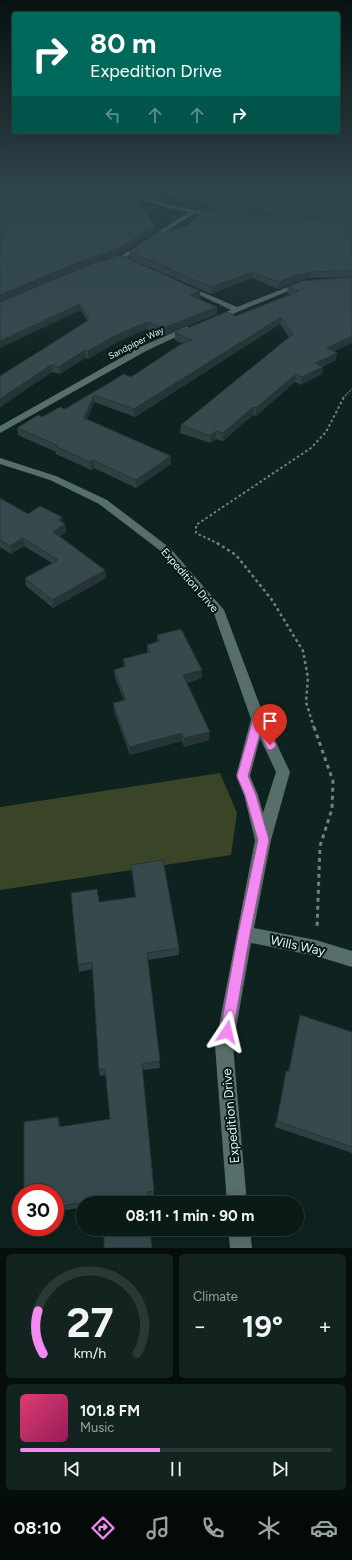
<!DOCTYPE html>
<html lang="en">
<head>
<meta charset="utf-8">
<style>
  body { margin:0; font-family:Figtree,sans-serif; background:#132320; color:#f1f3f6; height:100vh; display:flex; flex-direction:column; font-size:15px; white-space:nowrap }
  * { box-sizing:border-box; margin:0 }
  p { font-size:13px; color:#99a1a1 }
  .icon { flex:none; width:22px; height:22px; fill:none; stroke:currentColor; stroke-width:2; stroke-linecap:round; stroke-linejoin:round }
  .map { position:relative; height:1248px; overflow:hidden }
  .side { display:flex; flex-direction:column; gap:6px; padding:6px; background:#060e0d; flex:1 }
  .side>* { flex:none }
  .top-card { position:absolute; left:12px; top:12px; width:328px; height:122px; border-radius:4px; box-shadow:0 4px 16px #0002,0 0 0 1px #2a3836; background:#00695c; color:#fff; overflow:hidden }
  .speed { position:absolute; left:12px; top:1184px; display:flex; gap:8px; font-size:20px; font-weight:700; text-align:center }
  .speed>* { display:grid; place-content:center; width:52px; height:52px; border-radius:50%; background:#0a1a17; box-shadow:0 4px 16px #0002,0 0 0 1px #2a3836; line-height:1 }
  .speed .limit { border:6px solid #d22; background:#fff; color:#111 }
  .pin { position:absolute; display:grid; place-items:center; width:34px; height:34px; color:#fff; margin:-41px -17px; border-radius:50% 50% 50% 0; rotate:-45deg; box-shadow:0 0 4px #0007 }
  .pin .icon { rotate:45deg }
  .me { position:absolute; width:44px; margin:-22px; rotate:10deg; stroke-linejoin:round; filter:drop-shadow(0 0 3px #0008) }
  .turn { display:flex; align-items:center; gap:14px; height:84px; padding:0 12px; font-size:18px }
  .turn .icon { width:52px; height:52px; stroke-width:2.5 }
  .turn b { display:block; font-size:28px; line-height:34px }
  .lanes { display:flex; align-items:center; height:38px; padding:0 12px; background:#0003; justify-content:center; gap:20px; direction:ltr }
  .lanes .off { opacity:.35 }
  .big { font-size:30px; font-weight:700; line-height:1.1 }
  .side .card { flex:1; display:flex; flex-direction:column; justify-content:center; gap:6px; min-width:0; padding:0 14px; border-radius:6px; background:#132320 }
  .side .dial { align-items:center; gap:0 }
  .dial svg { height:104px; overflow:visible; fill:none; stroke:#2a3836; stroke-width:7; stroke-linecap:round; text-anchor:middle }
  .dial text { fill:#f1f3f6; stroke:none }
  .song { display:flex; align-items:center; gap:12px }
  .cover { width:48px; height:48px; border-radius:6px; background:linear-gradient(135deg,hsl(340 70% 55%),hsl(330 70% 35%)) }
  .played { height:4px; border-radius:2px; background:linear-gradient(90deg,#f38af2 45%,#2a3836 45%) }
  .keys { display:flex; justify-content:space-around; direction:ltr }
  .heat { display:flex; justify-content:space-between; align-items:center; font-size:22px; direction:ltr }
  .side .tiles { flex:1; display:grid; gap:6px; grid-template-columns:1fr 1fr }
  .card:last-child { grid-column:span 2 }
  .trip { position:absolute; left:76px; top:1196px; width:228px; height:40px; border-radius:20px; background:#0a1a17; box-shadow:0 4px 16px #0002,0 0 0 1px #2a3836; font-weight:700; line-height:40px; text-align:center }
  .dock { display:flex; height:64px; justify-content:space-around; align-items:center; background:#040a09; color:#99a1a1 }
  .dock .icon { width:28px; height:28px }
  .dock .on { color:#f38af2 }
  .dock b { font-size:18px; color:#f1f3f6 }
  .map>svg:first-child { display:block }
  .green { fill:#394526 }
  .lines { fill:none; stroke-linecap:round; stroke-linejoin:round }
  .path-far3 { stroke:#71817f; stroke-width:1.5; stroke-dasharray:1.5 1.5; stroke-linecap:butt }
  .path-far2 { stroke:#71817f; stroke-width:2; stroke-dasharray:2.5 2.5; stroke-linecap:butt }
  .path-far1 { stroke:#71817f; stroke-width:2.5; stroke-dasharray:3 3; stroke-linecap:butt }
  .path { stroke:#71817f; stroke-width:3; stroke-dasharray:4 4; stroke-linecap:butt }
  .minor { fill:#586e6a; fill-rule:evenodd }
  .wall { fill:#2e4043; fill-rule:evenodd }
  .shaded-wall { fill:#263437 }
  .building { fill:#364a4e; stroke:#263437 }
  .route { fill:#f38af2; stroke:#9e5a9d }
  .labels { text-anchor:middle; stroke-width:4; stroke-linejoin:round; paint-order:stroke }
  .far-street-label { font-size:9px; fill:#e4f0ee; stroke:#051916 }
  .street-label { font-size:11px; fill:#e4f0ee; stroke:#051916 }
  .near-street-label { font-size:13px; fill:#e4f0ee; stroke:#051916 }
</style>
</head>
<body>
<div class="map">
<svg width="352" height="1248" viewBox="0 0 352 1248">
  <rect width="100%" height="100%" fill="#0e221f"/>
  <path class="green" d="M220,773L237,813L231,855L0,890V807Z"/>
  <g class="lines">
    <path class="path-far3" d="M343,398L352,389"/>
    <path class="path-far2" d="M219,544L196,533V525L311,448L326,432L344,397"/>
    <path class="path-far1" d="M217,543L236,555L272,600L303,651L308,678L306,702L314,728"/>
    <path class="path" d="M314,727L333,781L332,809L320,846L317,928"/>
    <path class="minor" d="M110,190H118L175,206L222,215L219,217L195,213L123,259L109,263L106,261L107,260L119,257L189,212L172,209Z
      M0,220L5,222L8,226L0,230V226L2,225Z
      M303,281L305,282V284L216,321H213V317L231,310L183,287L188,286L237,307Z
      M186,327H192L193,329L146,351L0,433V426L140,347Z
      M0,458L56,476L107,500L170,548L224,610L265,719L290,772L271,840L254,928L316,940L352,951V967L316,956L251,943L233,1046L247,1203H227L215,1046L255,840L244,795L236,776L251,719L213,611L162,552L99,504L50,480L0,464ZM260,738L276,772L263,813L258,795L250,776Z
      M228,1229H250L252,1248H230Z"/>
  </g>
  <path class="wall" d="M0,190L139,195V201L136,202L155,231L118,256L200,291V298H198L217,314L163,336L147,329L117,342L88,359L85,358L60,374L52,372L0,407V376L87,321L81,310L6,221L0,219Z
    M122,190H342L352,201V216H288L313,217L352,216V277L310,278L296,282L278,289L252,278L211,294L129,258V251L162,233L188,225L211,211V206L170,194L163,192L150,197ZM231,213L283,216H253Z
    M346,190H352V198Z
    M352,277V343L334,351L336,360L322,367H323L322,374L301,385L295,382L256,416L253,415L223,441L216,439L210,443L180,433L181,425L289,337L280,324L135,417L94,402L87,420L171,464L136,488L94,468L91,470L56,454V452L18,435L17,428L42,417L65,409L131,377L183,344L175,340V333L236,316L290,295L287,293L288,287Z
    M0,498L28,514L62,523L65,524L66,532L60,536L105,570L106,578L53,608L26,586L25,578L52,563L24,546L11,554L0,547Z
    M157,635L202,678L187,683L209,740L184,747L182,741L130,755L114,711L113,703L124,700L115,678L114,670L124,667L123,659L147,653V645L157,642Z
    M131,865L179,948V955L148,960L160,1068L142,1070L154,1195L147,1197L148,1203H83V1207L55,1212V1193L58,1117L60,1123V1127L110,1119L106,1075L100,1076L99,1070L93,969L79,972L78,965L99,902L135,897Z
    M300,1015L352,1032V1153L275,1127L285,1077L286,1071L288,1072Z"/>
  <path class="shaded-wall" d="M155,190H163V192L150,197L149,192Z
    M139,195V201L133,203V197Z
    M155,225V231L118,256L0,302V295Z
    M252,272V278L211,294V287Z
    M311,272L310,278L296,282L278,289V282L297,275Z
    M200,291V298L189,302L190,295Z
    M80,304L81,310L0,348V341Z
    M217,307V314L163,336V328Z
    M281,317L280,324L135,417L134,409Z
    M147,322V329L117,342L88,359V351L116,335Z
    M352,336V343L326,355L327,348Z
    M85,350V358L60,374L59,367Z
    M337,353L336,360L314,371L315,363Z
    M51,365L52,372L0,407V399Z
    M323,367L322,374L301,385L302,377Z
    M296,374L295,382L256,416V408Z
    M94,395V402L85,426L84,418Z
    M253,407V415L223,441V433Z
    M216,431V439L210,443V436Z
    M171,456V464L136,488V480Z
    M93,460L94,468L91,470L90,462Z
    M62,517L63,526L58,520Z
    M65,524L66,532L55,540L53,532Z
    M23,538L24,546L11,554L10,546Z
    M105,570L106,578L53,608L52,600Z
    M202,670V678L183,683V675Z
    M210,732L209,740L184,747V738Z
    M182,733V741L130,755L129,747Z
    M58,1117L60,1123L61,1132L59,1127Z"/>
  <path class="building" d="M0,190H122L139,195L133,197L155,225L118,249L87,259L0,295V225L9,220L5,215L0,213Z
    M143,190H155L149,192Z
    M175,190H342L352,201V210L286,211L219,207L211,205L216,201Z
    M205,210L253,216L313,217L352,216V270L311,272L297,275L278,282L252,272L211,287L129,251L160,231L162,233L188,225Z
    M121,255L200,291L190,295L217,307L163,328L147,322L116,335L88,351L85,350L59,367L51,365L0,399V376L89,320L80,304L0,341V302L92,264Z
    M352,277V336L327,348L337,353L315,363L323,367L302,377L296,374L256,408L253,407L223,433L216,431L210,436L181,425L293,334L281,317L134,409L94,395L84,418L171,456L136,480L93,460L90,462L55,446L57,445L17,428L38,415L42,417L60,407L65,409L124,374L131,377L178,346L192,340L175,333L227,312L236,316L299,291L288,287L302,281Z
    M0,498L28,514L40,506L62,517L58,520L65,524L53,532L105,570L52,600L25,578L58,560L23,538L10,546L0,540Z
    M181,629L202,670L183,675L210,732L184,738L182,733L129,747L113,703L126,700L114,670L126,666L123,659L150,652L147,645L160,641L157,635Z
    M163,860L179,948L147,953L160,1061L142,1064L154,1191L147,1192L148,1203H102V1199L55,1207V1193H24V1122L58,1117L59,1127L110,1119L105,1069L99,1070L92,962L78,965L71,893L97,889L99,902L136,897L131,865Z
    M300,1015L352,1032V1147L277,1121L286,1071L289,1072Z
    M104,1229H150L152,1248H104Z"/>
  <linearGradient id="sky" x2="0" y2="1"><stop stop-color="#081311"/><stop offset="0.52" stop-color="#30444d"/><stop offset="1" stop-color="#30444d" stop-opacity="0"/></linearGradient>
  <rect width="352" height="364" fill="url(#sky)"/>
  <path class="route" d="M258,715L262,716L276,745L274,748L270,750L267,748L260,733L248,776L256,795L269,840L250,934L233,1032L231,1037L227,1039L222,1037L220,1032L238,934L258,840L245,795L237,776L253,719L255,716Z"/>
  <g class="labels">
    <g class="far-street-label">
      <text transform="translate(136 343) rotate(-27)" y="3">Sandpiper Way</text>
    </g>
    <g class="street-label">
      <text transform="translate(190 580) rotate(49)" y="4">Expedition Drive</text>
    </g>
    <g class="near-street-label">
      <text transform="translate(298 945) rotate(12)" y="5">Wills Way</text>
      <text transform="translate(230 1116) rotate(-95)" y="5">Expedition Drive</text>
    </g>
  </g>
</svg>
<div class="speed"><div class="limit">30</div></div>
<div class="pin" style="left:270px;top:745px;background:#d93025"><svg class="icon" aria-label="arrive" viewBox="0 0 24 24"><path d="M6 21V4h12l-3 4 3 4H6"/></svg></div>
<svg class="me" style="left:227px;top:1032px" viewBox="-20 -20 40 40"><path d="M0-17L14 15 0 8-14 15z" fill="#f38af2" stroke="#fff" stroke-width="4"/></svg>
<div class="trip">08:11 · 1 min · 90 m</div>
<div class="top-card">
<div class="turn"><svg class="icon" aria-label="right" viewBox="0 0 24 24"><path d="M7 20v-9h11M14 6l5 5-5 5"/></svg><div><b>80 m</b>Expedition Drive</div></div>
<div class="lanes"><svg class="icon off" aria-label="left" viewBox="0 0 24 24"><path d="M17 20v-9H6M10 6l-5 5 5 5"/></svg><svg class="icon off" aria-label="ahead" viewBox="0 0 24 24"><path d="M12 20V5M6 11l6-6 6 6"/></svg><svg class="icon off" aria-label="ahead" viewBox="0 0 24 24"><path d="M12 20V5M6 11l6-6 6 6"/></svg><svg class="icon" aria-label="right" viewBox="0 0 24 24"><path d="M7 20v-9h11M14 6l5 5-5 5"/></svg></div>
</div>
</div>
<section class="side">
<div class="tiles">
<div class="card dial"><svg viewBox="0 0 100 80">
<path d="M14 69A42 42 0 1 1 86 69"/>
<path d="M14 69A42 42 0 0 1 10 36" stroke="#f38af2"/>
<text x="50" y="56" font-size="32" font-weight="700">27</text>
<text x="50" y="72" font-size="11">km/h</text>
</svg></div>
<div class="card"><p>Climate</p>
<div class="heat"><a>−</a><b class="big">19°</b><a>+</a></div>
</div>
<div class="card">
<div class="song"><i class="cover"></i><div><b>101.8 FM</b><p>Music</p></div></div>
<div class="played"></div>
<div class="keys"><svg class="icon" aria-label="previous" viewBox="0 0 24 24"><path d="M18 5L8 12l10 7zM5 5v14"/></svg><svg class="icon" aria-label="pause" viewBox="0 0 24 24"><path d="M8 5v14M16 5v14"/></svg><svg class="icon" aria-label="next" viewBox="0 0 24 24"><path d="M6 5l10 7-10 7zM19 5v14"/></svg></div>
</div>
</div>
</section>
<nav class="dock">
<b>08:10</b>
<svg class="icon on" aria-label="directions" viewBox="0 0 24 24"><path d="M12 3l9 9-9 9-9-9zM9 14v-3h6M13 9l2 2-2 2"/></svg>
<svg class="icon" aria-label="music" viewBox="0 0 24 24"><path d="M9 18V5l10-2v13"/><circle cx="6" cy="18" r="3"/><circle cx="16" cy="16" r="3"/></svg>
<svg class="icon" aria-label="phone" viewBox="0 0 24 24"><path d="M5 4h4l2 5-3 2q2 4 5 5l2-3 5 2v4C11 20 4 13 5 4z"/></svg>
<svg class="icon" aria-label="climate" viewBox="0 0 24 24"><path d="M12 3v18M4 7l16 10M4 17L20 7"/></svg>
<svg class="icon" aria-label="car" viewBox="0 0 24 24"><path d="M5 17H2v-5l4-1 3-4h7l3 4 3 1v5h-3M9 17h6M6 11h13"/><circle cx="7" cy="17" r="2"/><circle cx="17" cy="17" r="2"/></svg>
</nav>
</body>
</html>
